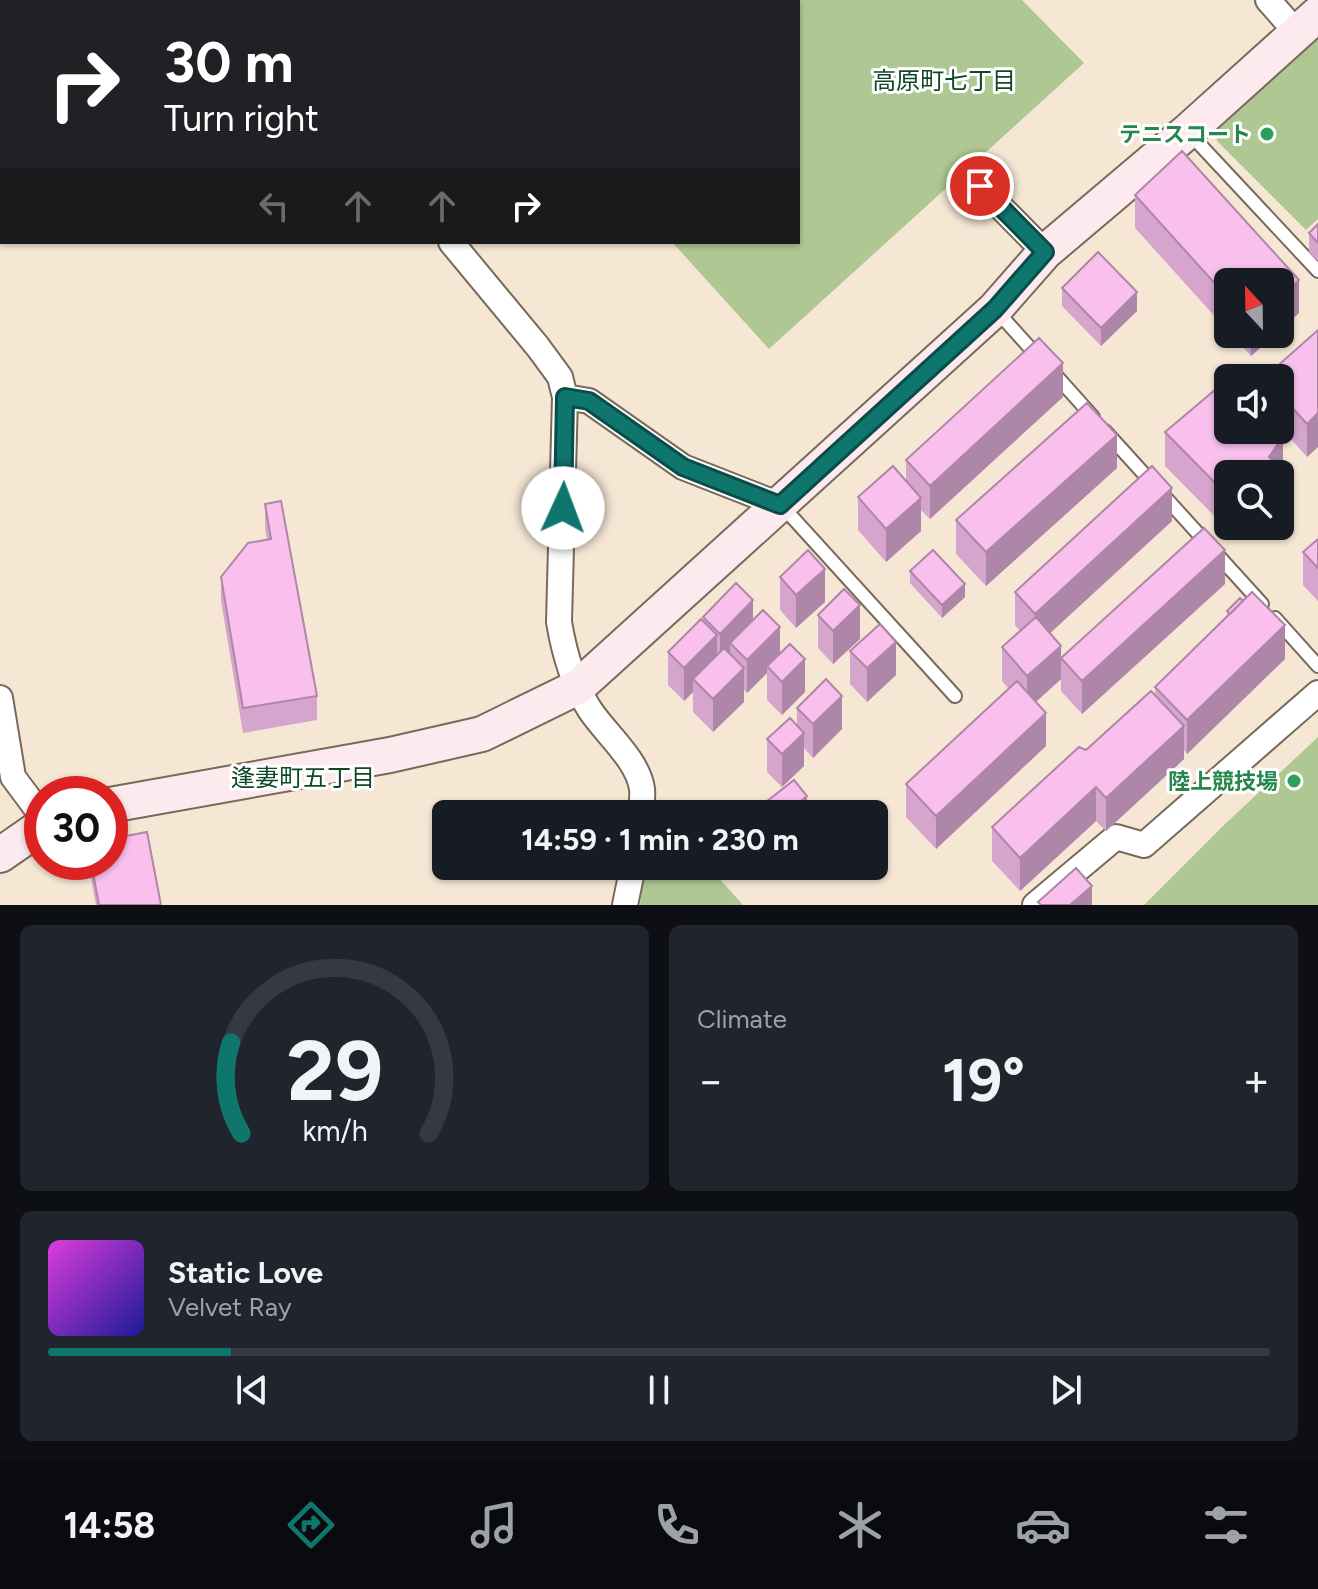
<!DOCTYPE html>
<html lang="en">
<head>
<meta charset="utf-8">
<style>
  body { margin:0; font-family:Figtree,"Noto Sans JP",sans-serif; background:#20242c; color:#f1f3f6; height:100vh; display:flex; flex-direction:column; font-size:30px; white-space:nowrap }
  * { box-sizing:border-box; margin:0 }
  p { font-size:26px; color:#9ea1a6 }
  .icon { flex:none; width:44px; height:44px; fill:none; stroke:currentColor; stroke-width:2; stroke-linecap:round; stroke-linejoin:round }
  .map { position:relative; height:905px; overflow:hidden }
  .sheet { display:flex; flex-direction:column; gap:20px; padding:20px; background:#0d0f14; flex:1 }
  .sheet>* { flex:none }
  .top-card { position:absolute; left:0px; top:0px; width:800px; height:244px; box-shadow:0 2px 6px #0004; background:#202124; color:#fff; overflow:hidden }
  .needle { width:52px; rotate:338deg }
  .buttons { position:absolute; left:1214px; top:268px; display:grid; gap:16px }
  .buttons a { display:grid; place-items:center; width:80px; height:80px; border-radius:12px; background:#171b24; box-shadow:0 2px 6px #0004; font-size:40px }
  .speed { position:absolute; left:24px; top:776px; display:flex; gap:16px; font-size:40px; font-weight:700; text-align:center }
  .speed>* { display:grid; place-content:center; width:104px; height:104px; border-radius:50%; background:#171b24; box-shadow:0 2px 6px #0004; line-height:1 }
  .speed .limit { border:12px solid #d22; background:#fff; color:#111 }
  .pin { position:absolute; display:grid; place-items:center; width:68px; height:68px; color:#fff; margin:-34px; border:4px solid #fff; border-radius:50%; box-shadow:0 2px 8px #0007 }
  .me { position:absolute; width:88px; margin:-44px; rotate:2deg; stroke-linejoin:round; filter:drop-shadow(0 0 6px #0008) }
  .turn { display:flex; align-items:center; gap:28px; height:168px; padding:0 32px; font-size:36px }
  .turn .icon { width:104px; height:104px; stroke-width:2.5 }
  .turn b { display:block; font-size:56px; line-height:68px }
  .lanes { display:flex; align-items:center; height:76px; padding:0 32px; background:#0003; justify-content:center; gap:40px; direction:ltr }
  .lanes .off { opacity:.35 }
  .big { font-size:60px; font-weight:700; line-height:1.1 }
  .sheet .widget { flex:1; display:flex; flex-direction:column; justify-content:center; gap:12px; min-width:0; padding:0 28px; border-radius:12px; background:#20242c }
  .sheet .dial { align-items:center; gap:0 }
  .dial svg { height:208px; overflow:visible; fill:none; stroke:#363941; stroke-width:7; stroke-linecap:round; text-anchor:middle }
  .dial text { fill:#f1f3f6; stroke:none }
  .song { display:flex; align-items:center; gap:24px }
  .cover { width:96px; height:96px; border-radius:12px; background:linear-gradient(135deg,hsl(300 70% 55%),hsl(240 70% 35%)) }
  .played { height:8px; border-radius:4px; background:linear-gradient(90deg,#0f766e 15%,#363941 15%) }
  .keys { display:flex; justify-content:space-around; direction:ltr }
  .heat { display:flex; justify-content:space-between; align-items:center; font-size:44px; direction:ltr }
  .sheet .tiles { flex:1; display:grid; gap:20px; grid-template-columns:1fr 1fr }
  .widget:last-child { grid-column:span 2 }
  .trip { position:absolute; left:432px; top:800px; width:456px; height:80px; border-radius:12px; background:#171b24; box-shadow:0 2px 6px #0004; font-weight:700; line-height:80px; text-align:center }
  .tab-bar { display:flex; height:128px; justify-content:space-around; align-items:center; background:#090b0e; color:#9ea1a6 }
  .tab-bar .icon { width:56px; height:56px }
  .tab-bar .on { color:#0f766e }
  .tab-bar b { font-size:36px; color:#f1f3f6 }
  .map>svg:first-child { display:block }
  .green { fill:#aec793 }
  .lines { fill:none; stroke-linecap:round; stroke-linejoin:round }
  .lane-casing { stroke:#776a5a; stroke-width:16 }
  .street-casing { stroke:#776a5a; stroke-width:28 }
  .secondary-casing { stroke:#776a5a; stroke-width:38 }
  .lane { stroke:#fff; stroke-width:12 }
  .street { stroke:#fff; stroke-width:24 }
  .secondary { stroke:#fdeaee; stroke-width:34 }
  .wall { fill:#d6a5cd }
  .shaded-wall { fill:#ae86a7 }
  .building { fill:#f9c0ee; stroke:#ae86a7; stroke-width:2 }
  .route-casing { stroke:#0a4d48; stroke-width:20 }
  .route { stroke:#0f766e; stroke-width:14 }
  .leisure-dot { fill:#2e9e5b; stroke:#fff; stroke-width:3 }
  .labels { text-anchor:middle; stroke-width:6; stroke-linejoin:round; paint-order:stroke }
  .leisure-label { font-size:22px; font-weight:bold; fill:#27864d; stroke:#fff; text-anchor:end }
  .neighbourhood-label { font-size:24px; fill:#0f4727; stroke:#fff }
</style>
</head>
<body>
<div class="map">
<svg width="1318" height="905" viewBox="0 0 1318 905">
  <rect width="100%" height="100%" fill="#f6e7d5"/>
  <path class="green" d="M626,0H1022L1084,63L769,349L672,242H798V2H625Z
    M1318,35V219L1306,230L1217,141L1216,128Z
    M1318,737V905H1144L1223,826Z
    M644,866H708L743,905H640Z"/>
  <g class="lines">
    <defs>
      <path id="lane" d="M1190,134L1318,271
        M995,309L1039,358
        M1052,371L1093,417
        M1105,431L1262,604
        M783,507L955,696
        M1275,618L1318,666"/>
      <path id="street" d="M1268,0L1297,33
        M247,2L259,0
        M0,90H2
        M980,186L1045,252
        M451,242L538,347L560,377L565,397L559,622C564,652 573,684 590,710C606,734 638,760 642,789C643,797 641,806 641,814
        M565,397L589,401L683,467L780,505
        M0,698L13,777L42,816
        M625,905L633,866
        M1035,905L1116,837L1144,845L1318,693"/>
      <path id="secondary" d="M110,805L390,755L482,734L578,687L995,309L1045,252L1188,131L1318,14
        M0,855L42,826"/>
    </defs>
    <use href="#lane" class="lane-casing"/>
    <use href="#street" class="street-casing"/>
    <use href="#secondary" class="secondary-casing"/>
    <use href="#lane" class="lane"/>
    <use href="#street" class="street"/>
    <use href="#secondary" class="secondary"/>
  </g>
  <path class="wall" d="M1135,195L1299,313L1228,282V331L1135,228Z
    M1318,224V261L1309,252V233Z
    M1062,288L1137,311L1101,346L1062,306Z
    M1318,330V447L1307,457L1283,430V464L1228,474V526H1249L1236,538L1165,466V432L1280,430V378H1265V377Z
    M1231,334H1276L1251,356Z
    M1063,397L930,519L921,510V531L886,562L858,530V497L906,481V460Z
    M1117,468L986,586L956,554V520Z
    M265,504L317,696V720L243,733L221,601V577L267,540L265,528Z
    M1172,521L1050,633L1061,658L1225,584L1082,714L1061,691V679L1036,702L1046,746L936,849L906,817V784L1009,689L1002,681V647L1020,631L1015,625V592Z
    M1318,539V601L1303,585V552Z
    M910,571L965,597L942,618L910,583Z
    M780,577L825,602L796,628L780,610Z
    M1227,611L1285,659L1187,754L1184,750V759L1106,831L1096,821L1020,891L992,861V827L1155,695V687L1227,617Z
    M818,615L860,639L833,664L818,648Z
    M703,617L753,620L780,653L805,692L782,715L767,700V673L747,693L744,690V702L713,732L693,712V692L684,701L668,685V652L703,621Z
    M850,651L896,675L867,702L850,684Z
    M797,708L842,729L813,758L804,748V766L782,787L767,772V739L797,726Z
    M766,802L807,814H766Z
    M88,862H110L161,905H96Z"/>
  <path class="shaded-wall" d="M1299,280V313L1280,331V297Z
    M1137,292V311L1101,346V328Z
    M1251,334H1276L1251,356Z
    M1063,363V397L930,519V486Z
    M1318,413V447L1307,457V424Z
    M1283,431V464L1280,474H1269V457Z
    M1117,435V468L986,586V552Z
    M1172,488V521L1035,647V614Z
    M921,498V531L886,562V529Z
    M1236,526H1249L1236,538Z
    M1225,550V584L1082,714V681Z
    M825,569V602L796,628V595Z
    M965,584V597L942,618V605Z
    M753,600V634L730,643V656L720,667V634Z
    M860,605V639L833,664V631Z
    M1285,625V659L1187,754V720Z
    M780,627V660L767,666V673L747,693V660Z
    M717,635V669L693,679V692L684,701V668Z
    M896,642V675L867,702V668Z
    M1061,646V679L1027,710V676Z
    M805,659V692L782,715V682Z
    M744,668V702L713,732V699Z
    M842,696V729L813,758V724Z
    M1046,713V746L936,849V816Z
    M1184,726V759L1106,831V798Z
    M804,733V766L782,787V754Z
    M1096,787V821L1020,891V858Z
    M807,796V814H785Z
    M1092,886V905H1070Z"/>
  <path class="building" d="M1182,151L1299,280L1280,297V282H1228V298L1135,195Z
    M1318,224V243L1309,233Z
    M1098,252L1137,292L1101,328L1062,288Z
    M1318,330V413L1307,424L1280,394V378L1265,377Z
    M1039,338L1063,363L930,486L906,460Z
    M1243,366L1253,378H1229Z
    M1228,379V430H1280V423L1283,431L1280,441L1269,457L1279,465L1269,474H1228V496L1165,432Z
    M1087,403L1117,435L986,552L956,520Z
    M893,466L921,498L886,529L858,497Z
    M1152,466L1172,488L1035,614L1015,592Z
    M281,501L317,696L243,708L221,577L248,543L271,539L265,504Z
    M1204,528L1225,550L1082,681L1061,658Z
    M1318,539V568L1303,552Z
    M808,550L825,569L796,595L780,577Z
    M933,550L965,584L942,605L910,571Z
    M736,583L753,600L720,634L703,617Z
    M844,589L860,605L833,631L818,615Z
    M1252,592L1285,625L1187,720L1155,687Z
    M1240,598L1243,601L1230,614L1227,611Z
    M763,610L780,627L747,660L730,643Z
    M1036,617L1061,646L1027,676L1002,647Z
    M701,619L717,635L684,668L668,652Z
    M880,624L896,642L867,668L850,651Z
    M790,644L805,659L782,682L767,666Z
    M724,648L744,668L713,699L693,679Z
    M826,679L842,696L813,724L797,708Z
    M1017,681L1046,713L936,816L906,784Z
    M1151,691L1184,726L1106,798L1096,787L1020,858L992,827L1079,747L1086,750Z
    M790,718L804,733L782,754L767,739Z
    M794,780L807,796L785,814H776L766,802Z
    M147,832L161,905H99L91,862H110V839Z
    M1076,868L1092,886L1070,905H1041L1038,902Z"/>
  <g class="lines">
    <defs>
      <path id="route" d="M563,508L565,397L589,401L683,467L780,505L995,309L1045,252L980,186"/>
    </defs>
    <use href="#route" class="route-casing"/>
    <use href="#route" class="route"/>
  </g>
  <g class="leisure-dot">
    <circle cx="1267" cy="134" r="8"/>
    <circle cx="1294" cy="781" r="8"/>
  </g>
  <g class="labels">
    <g class="leisure-label">
      <text x="1251" y="142">テニスコート</text>
      <text x="1278" y="789">陸上競技場</text>
    </g>
    <g class="neighbourhood-label">
      <text x="944" y="89">高原町七丁目</text>
      <text x="303" y="786">逢妻町五丁目</text>
    </g>
  </g>
</svg>
<div class="buttons">
<a><svg class="needle" viewBox="-14 -14 28 28"><path d="M0-13l5 13h-10z" fill="#e53935"/><path d="M0 13l5-13h-10z" fill="#9ea1a6"/></svg></a>
<a><svg class="icon" aria-label="sound" viewBox="0 0 24 24"><path d="M4 9h4l5-4v14l-5-4H4zM17 9q2 3 0 6"/></svg></a>
<a><svg class="icon" aria-label="search" viewBox="0 0 24 24"><circle cx="10" cy="10" r="6"/><path d="M15 15l6 6"/></svg></a>
</div>
<div class="speed"><div class="limit">30</div></div>
<div class="pin" style="left:980px;top:186px;background:#d93025"><svg class="icon" aria-label="arrive" viewBox="0 0 24 24"><path d="M6 21V4h12l-3 4 3 4H6"/></svg></div>
<svg class="me" style="left:563px;top:508px" viewBox="-20 -20 40 40"><circle r="19" fill="#fff"/><path d="M0-13L10 11 0 6-10 11z" fill="#0f766e"/></svg>
<div class="trip">14:59 · 1 min · 230 m</div>
<div class="top-card">
<div class="turn"><svg class="icon" aria-label="right" viewBox="0 0 24 24"><path d="M7 20v-9h11M14 6l5 5-5 5"/></svg><div><b>30 m</b>Turn right</div></div>
<div class="lanes"><svg class="icon off" aria-label="left" viewBox="0 0 24 24"><path d="M17 20v-9H6M10 6l-5 5 5 5"/></svg><svg class="icon off" aria-label="ahead" viewBox="0 0 24 24"><path d="M12 20V5M6 11l6-6 6 6"/></svg><svg class="icon off" aria-label="ahead" viewBox="0 0 24 24"><path d="M12 20V5M6 11l6-6 6 6"/></svg><svg class="icon" aria-label="right" viewBox="0 0 24 24"><path d="M7 20v-9h11M14 6l5 5-5 5"/></svg></div>
</div>
</div>
<section class="sheet">
<div class="tiles">
<div class="widget dial"><svg viewBox="0 0 100 80">
<path d="M14 69A42 42 0 1 1 86 69"/>
<path d="M14 69A42 42 0 0 1 10 34" stroke="#0f766e"/>
<text x="50" y="56" font-size="32" font-weight="700">29</text>
<text x="50" y="72" font-size="11">km/h</text>
</svg></div>
<div class="widget"><p>Climate</p>
<div class="heat"><a>−</a><b class="big">19°</b><a>+</a></div>
</div>
<div class="widget">
<div class="song"><i class="cover"></i><div><b>Static Love</b><p>Velvet Ray</p></div></div>
<div class="played"></div>
<div class="keys"><svg class="icon" aria-label="previous" viewBox="0 0 24 24"><path d="M18 5L8 12l10 7zM5 5v14"/></svg><svg class="icon" aria-label="pause" viewBox="0 0 24 24"><path d="M8 5v14M16 5v14"/></svg><svg class="icon" aria-label="next" viewBox="0 0 24 24"><path d="M6 5l10 7-10 7zM19 5v14"/></svg></div>
</div>
</div>
</section>
<nav class="tab-bar">
<b>14:58</b>
<svg class="icon on" aria-label="directions" viewBox="0 0 24 24"><path d="M12 3l9 9-9 9-9-9zM9 14v-3h6M13 9l2 2-2 2"/></svg>
<svg class="icon" aria-label="music" viewBox="0 0 24 24"><path d="M9 18V5l10-2v13"/><circle cx="6" cy="18" r="3"/><circle cx="16" cy="16" r="3"/></svg>
<svg class="icon" aria-label="phone" viewBox="0 0 24 24"><path d="M5 4h4l2 5-3 2q2 4 5 5l2-3 5 2v4C11 20 4 13 5 4z"/></svg>
<svg class="icon" aria-label="climate" viewBox="0 0 24 24"><path d="M12 3v18M4 7l16 10M4 17L20 7"/></svg>
<svg class="icon" aria-label="car" viewBox="0 0 24 24"><path d="M5 17H2v-5l4-1 3-4h7l3 4 3 1v5h-3M9 17h6M6 11h13"/><circle cx="7" cy="17" r="2"/><circle cx="17" cy="17" r="2"/></svg>
<svg class="icon" aria-label="filters" viewBox="0 0 24 24"><path d="M4 7h16M4 17h16"/><circle cx="9" cy="7" r="2"/><circle cx="15" cy="17" r="2"/></svg>
</nav>
</body>
</html>
